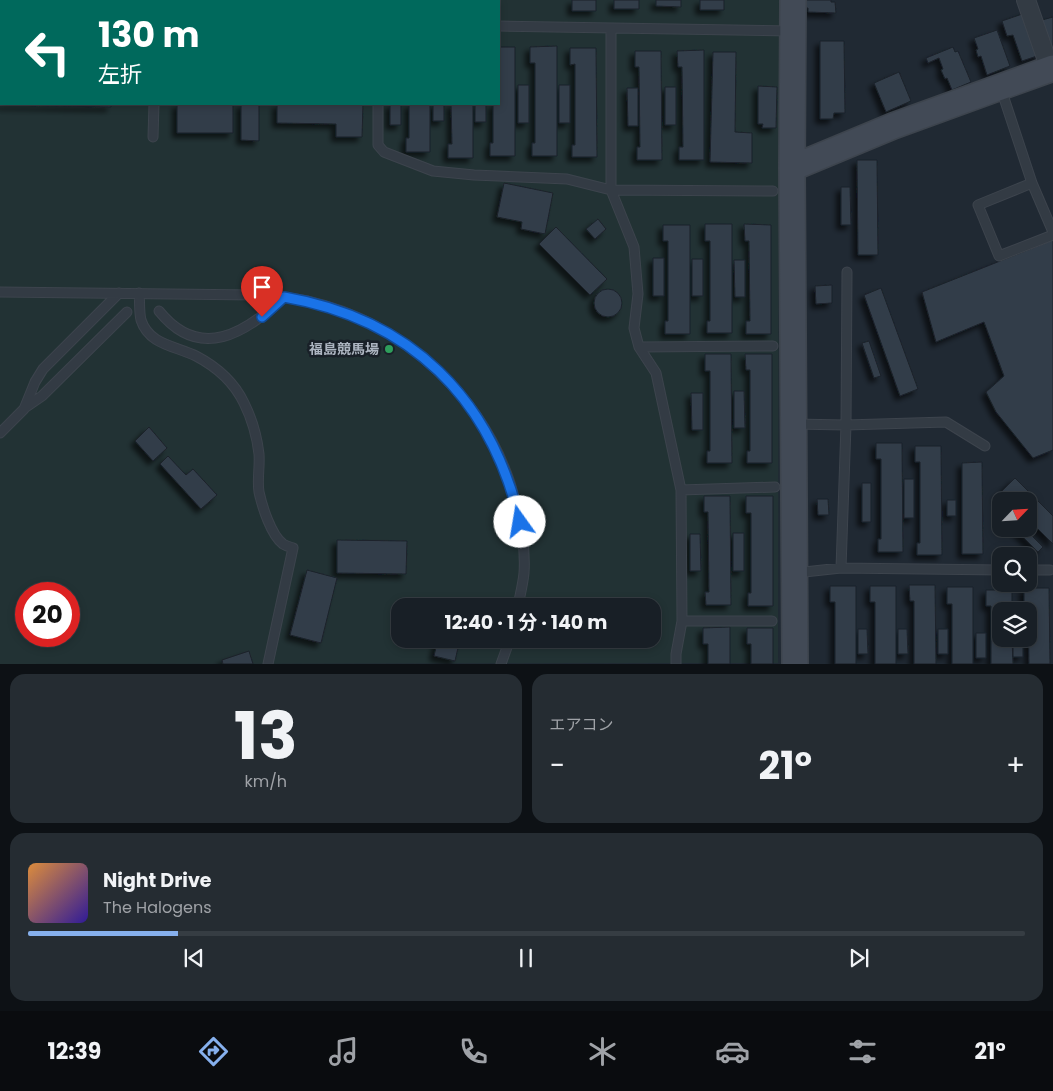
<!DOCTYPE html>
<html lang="ja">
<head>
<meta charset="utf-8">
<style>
  body { margin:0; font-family:Poppins,"Noto Sans JP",sans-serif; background:#252c32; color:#f1f3f6; height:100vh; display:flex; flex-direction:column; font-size:19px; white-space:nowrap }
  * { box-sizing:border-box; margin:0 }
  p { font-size:16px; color:#9fa2a7 }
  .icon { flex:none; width:28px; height:28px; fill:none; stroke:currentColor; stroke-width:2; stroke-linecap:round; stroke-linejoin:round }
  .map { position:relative; height:664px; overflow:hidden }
  .sheet { display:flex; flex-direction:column; gap:10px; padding:10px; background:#0d1115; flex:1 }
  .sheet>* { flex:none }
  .banner { position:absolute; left:0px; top:0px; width:500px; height:105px; box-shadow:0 2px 8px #0003,0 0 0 1px #363d43; background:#00695c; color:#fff; overflow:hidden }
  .needle { width:32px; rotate:65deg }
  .controls { position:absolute; left:992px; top:492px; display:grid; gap:10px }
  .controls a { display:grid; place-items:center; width:45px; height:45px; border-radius:10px; background:#181f26; box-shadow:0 2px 8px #0003,0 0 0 1px #363d43; font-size:25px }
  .speed { position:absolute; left:15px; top:582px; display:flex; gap:10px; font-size:25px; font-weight:700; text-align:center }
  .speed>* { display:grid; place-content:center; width:65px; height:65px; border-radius:50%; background:#181f26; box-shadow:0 2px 8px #0003,0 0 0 1px #363d43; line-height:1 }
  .speed .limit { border:8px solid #d22; background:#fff; color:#111 }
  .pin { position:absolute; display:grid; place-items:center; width:42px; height:42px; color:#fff; margin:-51px -21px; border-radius:50% 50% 50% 0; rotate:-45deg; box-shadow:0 0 5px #0007 }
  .pin .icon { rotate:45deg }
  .me { position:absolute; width:55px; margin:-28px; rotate:347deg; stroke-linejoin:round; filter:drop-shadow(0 0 4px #0008) }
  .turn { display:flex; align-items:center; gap:18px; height:105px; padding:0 15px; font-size:22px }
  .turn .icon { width:65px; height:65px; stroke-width:2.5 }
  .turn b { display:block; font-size:35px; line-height:42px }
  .big { font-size:38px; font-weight:700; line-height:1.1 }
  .sheet .card { flex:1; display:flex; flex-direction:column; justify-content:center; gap:8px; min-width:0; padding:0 18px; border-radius:15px; background:#252c32 }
  .sheet .dial { align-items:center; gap:0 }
  .dial b { font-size:65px; line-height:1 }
  .song { display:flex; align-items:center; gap:15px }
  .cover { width:60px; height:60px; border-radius:8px; background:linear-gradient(135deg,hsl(30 70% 55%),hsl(250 70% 35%)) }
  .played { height:5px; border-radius:2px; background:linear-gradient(90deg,#86b0ed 15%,#363d43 15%) }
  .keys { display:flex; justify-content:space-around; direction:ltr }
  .heat { display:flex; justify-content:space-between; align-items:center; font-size:28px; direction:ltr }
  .sheet .tiles { flex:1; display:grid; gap:10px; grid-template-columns:1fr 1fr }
  .card:last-child { grid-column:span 2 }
  .trip { position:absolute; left:391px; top:598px; width:270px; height:50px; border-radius:15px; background:#181f26; box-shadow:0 2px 8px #0003,0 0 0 1px #363d43; font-weight:700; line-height:50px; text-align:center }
  .tabs { display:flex; height:80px; justify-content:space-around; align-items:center; background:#0a0c0f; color:#9fa2a7 }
  .tabs .icon { width:35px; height:35px }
  .tabs .selected { color:#86b0ed }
  .tabs b { font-size:22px; color:#f1f3f6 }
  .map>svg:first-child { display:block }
  .green { fill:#223234; fill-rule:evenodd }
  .building { fill:#333d49; stroke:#1b222a; filter:url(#shadow) }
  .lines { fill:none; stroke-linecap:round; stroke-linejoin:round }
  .lane-casing { stroke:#3d444d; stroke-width:11 }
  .street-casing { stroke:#3d444d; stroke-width:20 }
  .secondary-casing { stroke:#3d444d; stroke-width:28 }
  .lane { stroke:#333b44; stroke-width:9 }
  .street { stroke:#333b44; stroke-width:18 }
  .secondary { stroke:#424a56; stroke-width:25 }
  .route-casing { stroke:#114b97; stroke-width:12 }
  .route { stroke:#1a73e8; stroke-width:9 }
  .leisure-dot { fill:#2e9e5b; stroke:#192028; stroke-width:2 }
  .labels { text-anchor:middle; stroke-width:5; stroke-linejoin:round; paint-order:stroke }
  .poi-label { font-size:14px; font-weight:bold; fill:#adb5c1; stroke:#192028; text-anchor:end }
</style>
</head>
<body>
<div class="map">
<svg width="1053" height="664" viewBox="0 0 1053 664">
  <defs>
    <filter id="shadow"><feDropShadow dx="-4.5" dy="4.5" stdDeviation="2.5" flood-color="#0009"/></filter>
  </defs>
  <rect width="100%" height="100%" fill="#202933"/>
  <path class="green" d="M0,0H779L778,663L0,664ZM1,1H499V104H1ZM26,594H69V636H26ZM400,606H652V639H400Z"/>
  <path class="building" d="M0,0H112L1,1V104H111V107L0,105Z
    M376,0H477V1H376Z
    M572,0H596V11H572Z
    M614,0H639V9H614Z
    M656,0H681V7L656,6Z
    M700,0H724V10H700Z
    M806,0H831V2H835L836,13L808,12V8H806Z
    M1028,12L1040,55L1022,61L1013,35L1007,36L1002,21Z
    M1053,17V51L1042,20Z
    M997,30L1010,66L987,75L981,56L978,57L976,50L978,49L974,38Z
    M820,41H844L845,113H834L833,119H820Z
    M557,46V156H532V143H535V63H530V47Z
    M499,47H515V156H490V143H493V104H499Z
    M953,47L955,52L958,51L971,82L952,90L947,78L945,79L941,70L943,69L939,58L928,63L926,58Z
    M570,48H596L597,157H572V145H575V64L570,65Z
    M704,50V160H679V147H683L682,67H678L677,51Z
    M635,51H661L662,160H637V147H640L639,67H635Z
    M713,52H736L735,132L752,133V163L710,162Z
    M899,72L911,101L886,112L874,83Z
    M518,85H529V123H518Z
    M559,85H570V123H559Z
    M758,86L777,87L776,128H762L763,124H758Z
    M665,87H676V125H665Z
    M627,88H638V126H628Z
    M177,104H233V133H177Z
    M241,104H259V141L241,140Z
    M277,104H363L362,137H336V124L277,123Z
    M390,104H401V125H390Z
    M409,104H430V152H406V138H409Z
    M433,104H444V121H433Z
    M451,104H473V158H448V144H452Z
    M475,104H486V122H475Z
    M857,160H877L878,255H858Z
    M504,183L553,193L545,234L521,229L522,222L497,217Z
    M841,187H850L851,225H841Z
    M598,219L606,229L595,239L586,229Z
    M705,224H732V333H707V321H710V241H705Z
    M744,224L771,225V334H746V321H750L749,241H745Z
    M663,225H690V334H665V321H668V241H663Z
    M556,227L607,279L590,295L539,244Z
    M1053,240V450L1033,458L996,412L986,392L1004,376L984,322L936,342L922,292Z
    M653,258H664V296H653Z
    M692,259H703V296H692Z
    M734,260H745V297H735Z
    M832,285V303L816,304L815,286Z
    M881,288L918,389L900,396L864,295Z
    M594 303a14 14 0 1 1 28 0a14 14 0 1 1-28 0Z
    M869,341L881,376L874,378L862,343Z
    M705,354H731L732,463H707V451H710V371H705Z
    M745,354H772V463H747V451H750V370H746Z
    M734,391H744L745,428H734Z
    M691,393H703V430H692Z
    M149,427L167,448L153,461L135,441Z
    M876,443H902L903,552H878V539H881V459H876Z
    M915,446H941L942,555H917V543H920V462H915Z
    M168,456L186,475L193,469L217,495L201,509L160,464Z
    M982,462L983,554H962V463Z
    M1015,478L1053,516V544L1029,520V501H1003L997,496Z
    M904,479H914V518H904Z
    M862,483H871V522H862Z
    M704,496H730L731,605H706L705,592H709L708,512H704Z
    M746,496H773V606H748V593H751V513H746Z
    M817,499H828L829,515H818Z
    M947,500H956V516H947Z
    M1017,529H1025L1043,547L1038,552L1016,530Z
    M733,533H744V571H733Z
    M690,534H700L701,571H690Z
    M337,540L407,541L406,574L337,573Z
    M307,570L337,578L321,643L290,635Z
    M909,585H935L936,664H914V601H910Z
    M830,586H856V664H835V602H830Z
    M870,586H896V664H875V602H870Z
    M947,587H973V664H952V604H947Z
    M1024,588H1049L1050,664H1029L1028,604H1024Z
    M986,590H1012V611H1001V639H1012L1013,664H991V606H986Z
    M730,627V664H708V644H703V628Z
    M747,628H773V664H751V644H747Z
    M858,629H867L868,654H858Z
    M898,629H907L908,654H898Z
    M938,629H948V654H938Z
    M976,633H986V658H976Z
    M438,639H460L455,661L434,656Z
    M1013,639H1023V657H1013Z
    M249,651L253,664H223L222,660Z"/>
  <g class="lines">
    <defs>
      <path id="lane" d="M143,1V0
        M176,1V0
        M499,26L791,31
        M611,28V190L634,247L638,294L634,328L639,347L656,373L681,490L682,621L676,654V664
        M1001,89L1032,183L1053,232
        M378,104V145L384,152L433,171L474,175L567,179L611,190L773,191
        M153,137L154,104
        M1032,183L978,205L999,256L1053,235
        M0,292L259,295C276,296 292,298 308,301C401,322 480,393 510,483C519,512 526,543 524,573C523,584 520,595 518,606
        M139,293C140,302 139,312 141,320C149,345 176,346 196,356C217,367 234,382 244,403C252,419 257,437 259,454C260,467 257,480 259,492C262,506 271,535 283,544C286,546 290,547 293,548L268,664
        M159,311C200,362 246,333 284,297
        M639,347L773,346
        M26,407L42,396L127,312
        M794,424L846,425L946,422L985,446
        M0,433L24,409L35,382L43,369L119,293
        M681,490L775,487
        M841,568L846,425L847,272
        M1029,570H1050
        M795,573L841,568L1001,570
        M682,621H772
        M501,664L510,639"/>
      <path id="street" d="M1026,0L1050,69"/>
      <path id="secondary" d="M793,0L792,168L795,664
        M792,168L893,126L1053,68"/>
    </defs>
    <use href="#lane" class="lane-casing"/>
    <use href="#street" class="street-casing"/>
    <use href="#secondary" class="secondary-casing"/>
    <use href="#lane" class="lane"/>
    <use href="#street" class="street"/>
    <use href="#secondary" class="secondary"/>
  </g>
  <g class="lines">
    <defs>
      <path id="route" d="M262,317L284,297C411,319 491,398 520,522"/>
    </defs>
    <use href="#route" class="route-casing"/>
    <use href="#route" class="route"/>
  </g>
  <circle class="leisure-dot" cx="389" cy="349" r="5"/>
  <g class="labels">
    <g class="poi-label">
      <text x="379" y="354">福島競馬場</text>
    </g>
  </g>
</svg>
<div class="controls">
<a><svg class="needle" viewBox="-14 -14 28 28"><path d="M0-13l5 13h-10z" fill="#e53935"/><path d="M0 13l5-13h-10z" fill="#9fa2a7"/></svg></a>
<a><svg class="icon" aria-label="search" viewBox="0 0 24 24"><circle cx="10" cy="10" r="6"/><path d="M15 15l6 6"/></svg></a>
<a><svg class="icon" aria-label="layers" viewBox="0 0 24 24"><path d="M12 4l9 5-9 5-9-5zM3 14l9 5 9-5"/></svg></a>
</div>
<div class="speed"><div class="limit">20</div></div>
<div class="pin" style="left:262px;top:317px;background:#d93025"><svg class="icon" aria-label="arrive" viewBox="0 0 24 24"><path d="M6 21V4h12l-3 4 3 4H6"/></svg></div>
<svg class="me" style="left:520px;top:522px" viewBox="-20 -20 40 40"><circle r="19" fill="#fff"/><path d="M0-13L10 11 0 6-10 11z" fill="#1a73e8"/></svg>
<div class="trip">12:40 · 1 分 · 140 m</div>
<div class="banner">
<div class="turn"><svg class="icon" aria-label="left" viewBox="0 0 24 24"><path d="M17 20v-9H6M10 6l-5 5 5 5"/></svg><div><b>130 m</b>左折</div></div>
</div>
</div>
<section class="sheet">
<div class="tiles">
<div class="card dial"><b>13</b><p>km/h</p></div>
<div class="card"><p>エアコン</p>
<div class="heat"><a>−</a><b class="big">21°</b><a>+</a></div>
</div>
<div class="card">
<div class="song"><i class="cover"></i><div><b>Night Drive</b><p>The Halogens</p></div></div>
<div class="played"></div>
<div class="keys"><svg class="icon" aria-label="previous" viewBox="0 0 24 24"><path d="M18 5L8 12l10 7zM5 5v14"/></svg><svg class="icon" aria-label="pause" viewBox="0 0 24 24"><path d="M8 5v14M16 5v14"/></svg><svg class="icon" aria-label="next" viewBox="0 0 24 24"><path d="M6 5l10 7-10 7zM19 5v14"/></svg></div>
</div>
</div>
</section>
<nav class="tabs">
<b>12:39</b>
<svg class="icon selected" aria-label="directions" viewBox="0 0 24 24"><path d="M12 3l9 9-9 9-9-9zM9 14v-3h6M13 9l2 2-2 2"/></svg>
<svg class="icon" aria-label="music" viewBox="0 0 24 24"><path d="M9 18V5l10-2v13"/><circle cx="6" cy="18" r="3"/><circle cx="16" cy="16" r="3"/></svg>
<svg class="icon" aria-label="phone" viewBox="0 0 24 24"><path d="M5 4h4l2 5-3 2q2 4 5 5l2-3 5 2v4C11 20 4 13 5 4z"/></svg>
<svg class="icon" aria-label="climate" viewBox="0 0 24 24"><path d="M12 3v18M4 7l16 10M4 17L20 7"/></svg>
<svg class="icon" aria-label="car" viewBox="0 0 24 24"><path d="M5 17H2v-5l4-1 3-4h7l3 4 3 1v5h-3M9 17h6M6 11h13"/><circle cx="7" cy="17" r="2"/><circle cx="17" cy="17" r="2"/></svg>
<svg class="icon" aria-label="filters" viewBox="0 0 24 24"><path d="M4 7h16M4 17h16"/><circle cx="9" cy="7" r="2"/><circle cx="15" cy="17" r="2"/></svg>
<b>21°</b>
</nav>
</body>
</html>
